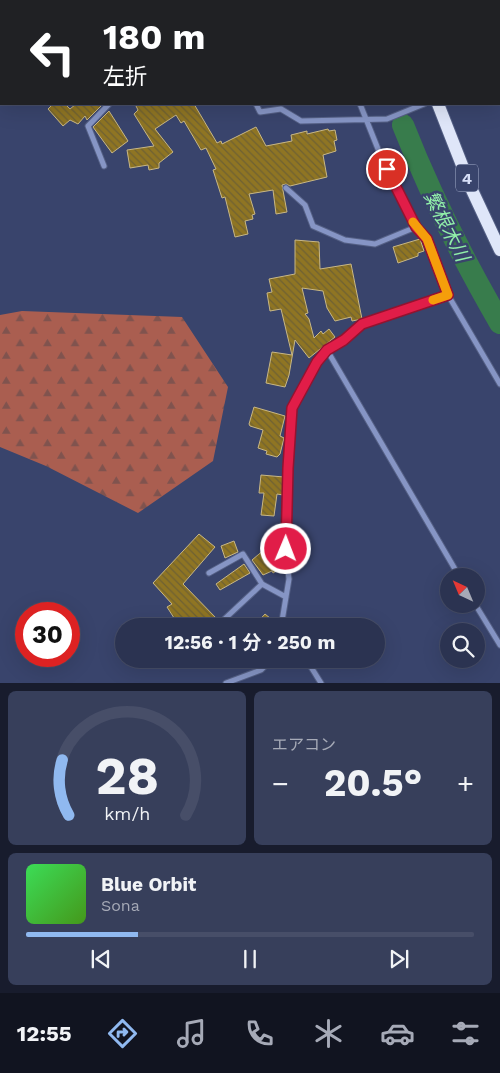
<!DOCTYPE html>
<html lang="ja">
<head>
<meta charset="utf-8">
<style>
  body { margin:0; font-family:"Work Sans","Noto Sans JP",sans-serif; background:#373f5b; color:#f1f3f6; height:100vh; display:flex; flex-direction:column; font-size:19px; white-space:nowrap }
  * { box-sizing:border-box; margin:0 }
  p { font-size:16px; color:#a6aab7 }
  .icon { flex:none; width:28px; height:28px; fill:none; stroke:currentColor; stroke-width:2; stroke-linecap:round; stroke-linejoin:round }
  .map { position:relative; height:683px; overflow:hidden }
  .sheet { display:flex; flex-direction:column; gap:8px; padding:8px; background:#181c2d; flex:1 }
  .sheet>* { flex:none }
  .banner { position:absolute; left:0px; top:0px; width:500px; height:105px; box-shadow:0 5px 20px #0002,0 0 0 1px #474e68; background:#202124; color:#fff; overflow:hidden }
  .needle { width:32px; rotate:316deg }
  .buttons { position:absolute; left:440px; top:568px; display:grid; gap:10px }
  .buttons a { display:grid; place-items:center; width:45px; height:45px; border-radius:50%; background:#2b3351; box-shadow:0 5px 20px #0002,0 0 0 1px #474e68; font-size:25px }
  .speed { position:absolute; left:15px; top:602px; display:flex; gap:10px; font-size:25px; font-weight:700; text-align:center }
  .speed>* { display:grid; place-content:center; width:65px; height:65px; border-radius:50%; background:#2b3351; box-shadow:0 5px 20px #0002,0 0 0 1px #474e68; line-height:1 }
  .speed .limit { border:8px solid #d22; background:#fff; color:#111 }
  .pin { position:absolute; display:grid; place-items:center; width:42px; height:42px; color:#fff; margin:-21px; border:2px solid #fff; border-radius:50%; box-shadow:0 1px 5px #0007 }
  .me { position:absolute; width:55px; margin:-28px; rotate:1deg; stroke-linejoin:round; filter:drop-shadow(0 0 4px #0008) }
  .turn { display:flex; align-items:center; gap:18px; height:105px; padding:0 20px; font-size:22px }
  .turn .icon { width:65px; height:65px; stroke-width:2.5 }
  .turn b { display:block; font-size:35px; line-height:42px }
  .big { font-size:38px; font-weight:700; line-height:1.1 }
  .sheet .tile { flex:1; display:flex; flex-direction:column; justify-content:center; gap:8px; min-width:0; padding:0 18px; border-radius:8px; background:#373f5b }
  .sheet .dial { align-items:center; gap:0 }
  .dial svg { height:130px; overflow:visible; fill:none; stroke:#474e68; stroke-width:7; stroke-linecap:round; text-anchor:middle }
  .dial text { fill:#f1f3f6; stroke:none }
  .song { display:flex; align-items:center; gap:15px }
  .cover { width:60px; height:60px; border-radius:8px; background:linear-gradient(135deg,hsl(130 70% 55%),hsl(100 70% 35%)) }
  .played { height:5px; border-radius:2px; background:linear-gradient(90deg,#90b9f0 25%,#474e68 25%) }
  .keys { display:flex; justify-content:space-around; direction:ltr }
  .heat { display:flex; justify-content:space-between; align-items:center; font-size:28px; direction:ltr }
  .sheet .tiles { flex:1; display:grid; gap:8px; grid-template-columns:1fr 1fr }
  .tile:last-child { grid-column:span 2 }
  .trip { position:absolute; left:115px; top:618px; width:270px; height:50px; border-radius:25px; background:#2b3351; box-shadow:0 5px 20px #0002,0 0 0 1px #474e68; font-weight:700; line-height:50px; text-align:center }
  .menu { display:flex; height:80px; justify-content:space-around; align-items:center; background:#111420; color:#a6aab7 }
  .menu .icon { width:35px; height:35px }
  .menu .on { color:#90b9f0 }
  .menu b { font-size:22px; color:#f1f3f6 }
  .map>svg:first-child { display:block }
  .forest { fill:url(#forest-firs) }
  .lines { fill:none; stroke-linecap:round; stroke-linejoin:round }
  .river { stroke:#387c4c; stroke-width:22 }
  .building { fill:url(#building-back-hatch); stroke:#c8b785 }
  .street-casing { stroke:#556085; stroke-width:7 }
  .primary-casing { stroke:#556085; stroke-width:14 }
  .street { stroke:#8695c5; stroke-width:5 }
  .primary { stroke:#dfe6f9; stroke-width:12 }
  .route-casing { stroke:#92132f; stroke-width:12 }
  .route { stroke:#e11d48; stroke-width:9 }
  .slow { stroke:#f59e0b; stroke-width:9 }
  .labels { text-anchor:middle; stroke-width:5; stroke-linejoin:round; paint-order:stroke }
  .shield { fill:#39446c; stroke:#a7b0cd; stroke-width:1 }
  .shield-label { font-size:16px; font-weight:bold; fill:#d6def7 }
  .water-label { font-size:19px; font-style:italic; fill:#91efa9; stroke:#39446c }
</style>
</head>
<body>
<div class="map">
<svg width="500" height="683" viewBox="0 0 500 683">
  <defs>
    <pattern id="forest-firs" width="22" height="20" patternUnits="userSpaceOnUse" patternTransform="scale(1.25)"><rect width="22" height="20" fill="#aa5e50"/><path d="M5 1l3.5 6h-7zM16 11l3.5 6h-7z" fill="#80534e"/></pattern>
    <pattern id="building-back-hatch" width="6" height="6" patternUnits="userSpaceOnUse" patternTransform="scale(1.25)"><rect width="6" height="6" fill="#8f7523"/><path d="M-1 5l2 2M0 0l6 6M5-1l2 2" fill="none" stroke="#6f6133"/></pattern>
  </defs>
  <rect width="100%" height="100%" fill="#39446c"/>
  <path class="forest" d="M22,311L182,317L228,387L213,461L138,513L46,466L0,447V315Z"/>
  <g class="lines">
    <path class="river" d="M317,0L319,1
      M350,0V1
      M403,125C430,194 463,259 500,323"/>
  </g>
  <path class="building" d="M53,104H65L70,109L76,104H103L87,120L85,116L78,124L70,120L63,126L48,109Z
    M135,104H194L217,143L221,141L222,144L256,127L266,146L292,141L291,135L307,131V134L328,129L329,131L335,130L337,140L334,141L336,151L323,155L327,177L290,186L286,184L282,185L287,212L276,214L273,190L249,194L255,214L252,215L253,219L245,221L248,234L235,237L225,197L222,198L213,170L216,169L206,148L201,150L184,121L181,123L176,115L155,129L173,152L159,163V168L149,170L148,165L130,168L127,150L154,146L134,114L138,110Z
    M109,111L128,141L112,153L93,127Z
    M420,239L424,251L418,253V256L398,263L393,247Z
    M295,240L319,242L320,269L351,264L362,319L352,321L351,317L335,321L327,308L323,291L302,288L308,313L305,314L309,319L314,338L321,331L323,334L329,329L335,337L309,358L295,340L289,375L285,387L266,383L272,352L292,355L281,309L270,311L267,293L272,292L269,279L295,274Z
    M254,407L285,416L280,436L284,438L280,454L277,457L266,454L267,451L258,448L263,430L250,426L249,424Z
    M261,475L284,477L283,495L277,494L274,516L261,515L264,493H259Z
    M199,534L215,547L183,584L217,619L210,626H171L176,621L167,607L172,604L153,583Z
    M234,541L238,552L225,558L221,546Z
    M272,543L274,546L276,545L281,553L283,567L273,573L272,571L263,575L252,560Z
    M244,564L250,573L220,590L216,584Z
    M265,614L276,623L275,626H254Z"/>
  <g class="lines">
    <defs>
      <path id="street" d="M38,0L39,1
        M280,0L282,1
        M499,42H500
        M256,104L260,112L281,109L301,121L387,119L424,104
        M360,104L380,154L416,227L427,239L448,295L500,384
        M104,166L88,126L109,104
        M286,188L305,205L313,226L345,240L375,244L416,227
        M327,350L459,576
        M209,573L243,554L262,584
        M475,604L500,645
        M217,626L262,584L286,597
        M279,626L282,621L289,579L285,549L292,408L317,362L327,350L344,340L362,324L448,295
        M306,659L321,683
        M226,683L261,670L272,659"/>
      <path id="primary" d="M394,0L395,1
        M438,104L471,188L500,250"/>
    </defs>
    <use href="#street" class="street-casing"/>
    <use href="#primary" class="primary-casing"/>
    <use href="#street" class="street"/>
    <use href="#primary" class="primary"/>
  </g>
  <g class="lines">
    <defs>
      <path id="route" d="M286,549L288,468L292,408L317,362L327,350L344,340L362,324L448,295L427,239L416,227L387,169"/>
    </defs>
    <use href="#route" class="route-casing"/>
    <use href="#route" class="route"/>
    <path class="slow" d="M413,222L427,239L448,295L433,300"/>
  </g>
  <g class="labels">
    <rect class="shield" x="456" y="164.5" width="22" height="27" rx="4"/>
    <g class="shield-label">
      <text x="467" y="184">4</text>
    </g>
    <g class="water-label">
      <text transform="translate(447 226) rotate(63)" y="7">繁根木川</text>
    </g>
  </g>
</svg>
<div class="buttons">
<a><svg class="needle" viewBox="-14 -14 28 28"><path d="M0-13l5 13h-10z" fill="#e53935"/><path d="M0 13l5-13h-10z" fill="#a6aab7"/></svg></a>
<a><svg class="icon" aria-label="search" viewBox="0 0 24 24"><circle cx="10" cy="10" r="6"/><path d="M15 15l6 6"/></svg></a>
</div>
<div class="speed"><div class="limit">30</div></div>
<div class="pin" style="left:387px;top:169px;background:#d93025"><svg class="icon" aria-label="arrive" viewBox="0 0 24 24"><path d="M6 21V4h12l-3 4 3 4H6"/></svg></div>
<svg class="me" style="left:286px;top:549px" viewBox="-20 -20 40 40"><circle r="17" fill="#e11d48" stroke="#fff" stroke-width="3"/><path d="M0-11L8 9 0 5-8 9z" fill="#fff"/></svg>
<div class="trip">12:56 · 1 分 · 250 m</div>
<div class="banner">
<div class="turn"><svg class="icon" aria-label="left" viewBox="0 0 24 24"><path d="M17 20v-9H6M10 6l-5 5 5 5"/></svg><div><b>180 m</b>左折</div></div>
</div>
</div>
<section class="sheet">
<div class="tiles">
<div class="tile dial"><svg viewBox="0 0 100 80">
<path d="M14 69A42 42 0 1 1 86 69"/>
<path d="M14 69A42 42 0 0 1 10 35" stroke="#90b9f0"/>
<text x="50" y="56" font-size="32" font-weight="700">28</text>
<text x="50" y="72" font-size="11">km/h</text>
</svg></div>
<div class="tile"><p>エアコン</p>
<div class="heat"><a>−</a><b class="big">20.5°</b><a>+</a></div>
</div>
<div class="tile">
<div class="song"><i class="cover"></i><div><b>Blue Orbit</b><p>Sona</p></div></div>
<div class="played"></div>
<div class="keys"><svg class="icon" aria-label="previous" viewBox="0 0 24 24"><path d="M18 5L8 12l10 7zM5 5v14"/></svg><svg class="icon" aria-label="pause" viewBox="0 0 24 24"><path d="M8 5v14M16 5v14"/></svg><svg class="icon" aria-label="next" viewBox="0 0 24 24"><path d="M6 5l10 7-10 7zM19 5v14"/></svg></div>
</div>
</div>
</section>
<nav class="menu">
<b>12:55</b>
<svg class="icon on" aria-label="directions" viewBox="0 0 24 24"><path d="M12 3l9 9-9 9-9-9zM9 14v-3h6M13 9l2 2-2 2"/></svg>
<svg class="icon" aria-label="music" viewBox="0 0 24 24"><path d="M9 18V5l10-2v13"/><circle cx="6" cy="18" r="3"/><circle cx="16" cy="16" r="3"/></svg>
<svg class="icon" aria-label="phone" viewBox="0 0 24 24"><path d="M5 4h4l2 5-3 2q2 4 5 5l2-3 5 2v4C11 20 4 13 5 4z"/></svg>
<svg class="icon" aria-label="climate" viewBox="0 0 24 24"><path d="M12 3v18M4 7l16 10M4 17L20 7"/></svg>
<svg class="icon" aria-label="car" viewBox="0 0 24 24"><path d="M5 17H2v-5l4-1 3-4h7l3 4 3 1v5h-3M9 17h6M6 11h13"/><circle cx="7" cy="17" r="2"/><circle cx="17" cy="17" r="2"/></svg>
<svg class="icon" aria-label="filters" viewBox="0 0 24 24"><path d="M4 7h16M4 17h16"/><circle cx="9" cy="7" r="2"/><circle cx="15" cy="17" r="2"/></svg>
</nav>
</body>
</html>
